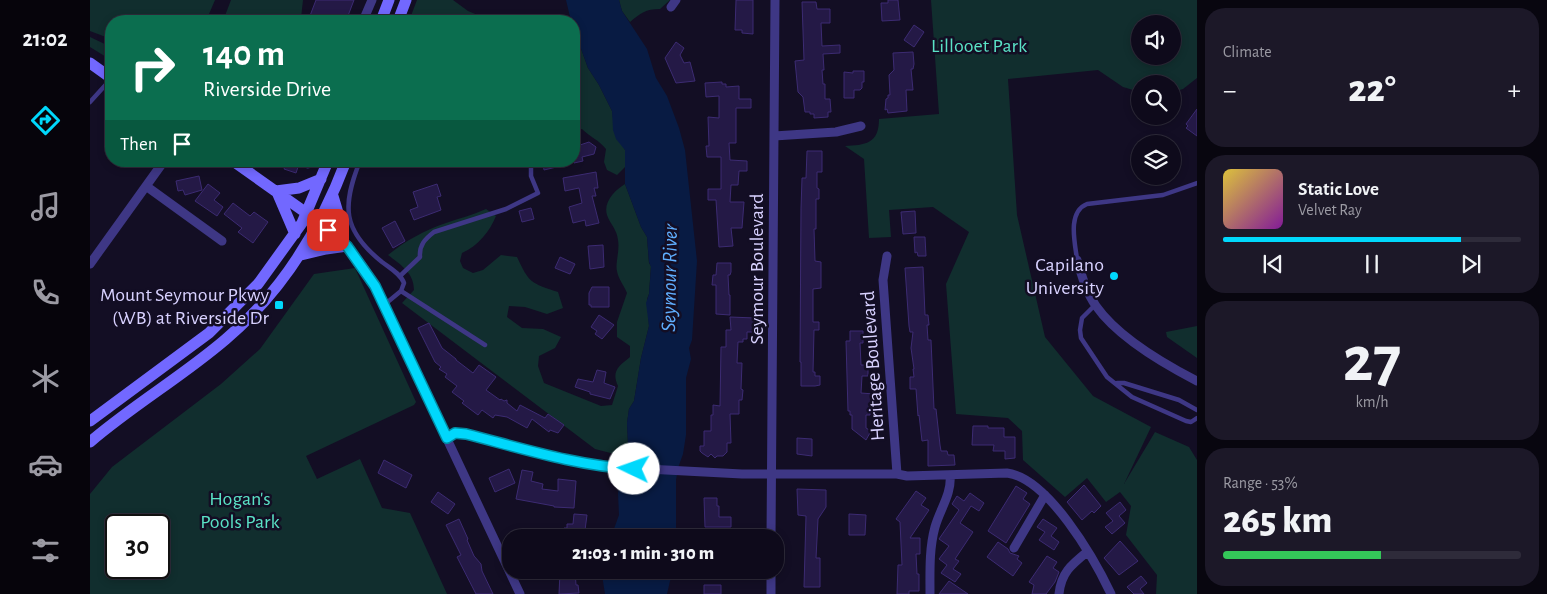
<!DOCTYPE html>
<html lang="en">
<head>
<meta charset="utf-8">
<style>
  body { margin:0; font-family:"Alegreya Sans",sans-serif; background:#1c1828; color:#f1f3f6; height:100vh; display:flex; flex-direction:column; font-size:19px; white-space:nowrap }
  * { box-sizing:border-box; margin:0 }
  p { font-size:16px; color:#9b9aa3 }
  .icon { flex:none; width:28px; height:28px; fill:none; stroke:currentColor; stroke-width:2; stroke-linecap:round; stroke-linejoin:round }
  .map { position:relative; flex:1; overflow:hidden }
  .panel { display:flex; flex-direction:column; gap:8px; padding:8px; background:#08060f; width:350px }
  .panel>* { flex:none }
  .guide { position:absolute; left:15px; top:15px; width:475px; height:152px; border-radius:20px; box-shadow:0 2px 8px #0003,0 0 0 1px #2e2b3a; background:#0b6e4f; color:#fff; overflow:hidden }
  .buttons { position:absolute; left:1041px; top:15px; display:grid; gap:10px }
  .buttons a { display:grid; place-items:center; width:50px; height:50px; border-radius:50%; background:#0e0a1b; box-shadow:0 2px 8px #0003,0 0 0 1px #2e2b3a; font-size:25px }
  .speed { position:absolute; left:15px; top:514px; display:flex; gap:10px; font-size:25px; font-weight:700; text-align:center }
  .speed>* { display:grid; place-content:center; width:65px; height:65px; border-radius:50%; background:#0e0a1b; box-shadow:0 2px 8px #0003,0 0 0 1px #2e2b3a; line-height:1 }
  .speed .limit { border:2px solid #111; border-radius:8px; background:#fff; color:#111 }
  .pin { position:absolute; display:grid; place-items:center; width:42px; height:42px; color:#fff; margin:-21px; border-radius:10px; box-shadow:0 2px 8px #0006 }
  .me { position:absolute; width:55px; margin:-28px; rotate:273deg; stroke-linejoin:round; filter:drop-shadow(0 0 4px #0008) }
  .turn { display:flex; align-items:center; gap:18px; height:105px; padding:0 15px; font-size:22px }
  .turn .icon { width:65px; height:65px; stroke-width:2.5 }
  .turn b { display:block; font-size:35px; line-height:42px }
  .then { display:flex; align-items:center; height:48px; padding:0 15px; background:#0003; gap:10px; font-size:19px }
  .big { font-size:38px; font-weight:800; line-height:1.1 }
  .panel .tile { flex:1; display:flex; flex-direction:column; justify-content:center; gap:8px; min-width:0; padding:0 18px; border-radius:20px; background:#1c1828 }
  .panel .dial { align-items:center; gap:0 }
  .dial b { font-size:65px; line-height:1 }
  .song { display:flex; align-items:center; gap:15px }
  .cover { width:60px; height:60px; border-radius:8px; background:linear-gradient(135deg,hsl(50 70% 55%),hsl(290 70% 35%)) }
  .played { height:5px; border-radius:2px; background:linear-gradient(90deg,#00d8fc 80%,#2e2b3a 80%) }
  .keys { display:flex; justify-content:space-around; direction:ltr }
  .heat { display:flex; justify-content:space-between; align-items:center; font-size:28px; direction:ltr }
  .charge { height:8px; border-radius:4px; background:linear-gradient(90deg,#34c759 53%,#2e2b3a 0) }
  .trip { position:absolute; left:412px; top:529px; width:282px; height:50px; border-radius:20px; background:#0e0a1b; box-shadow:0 2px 8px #0003,0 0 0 1px #2e2b3a; font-weight:800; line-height:50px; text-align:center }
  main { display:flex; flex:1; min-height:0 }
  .dock { display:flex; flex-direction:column; width:90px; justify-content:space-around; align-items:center; background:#06040b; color:#9b9aa3 }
  .dock .icon { width:35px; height:35px }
  .dock .on { color:#00d8fc }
  .dock b { font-size:22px; color:#f1f3f6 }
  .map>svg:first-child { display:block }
  .green { fill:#112e2e; fill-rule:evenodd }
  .water { fill:#081b43 }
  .building { fill:#241946; stroke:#3c2b72 }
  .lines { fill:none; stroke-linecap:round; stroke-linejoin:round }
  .lane { stroke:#3e3785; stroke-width:4.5 }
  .street { stroke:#3e3785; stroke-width:9 }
  .secondary { stroke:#7268ff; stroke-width:11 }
  .route-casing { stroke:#008ca4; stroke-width:12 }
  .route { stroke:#00d8fc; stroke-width:9 }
  .poi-dot { fill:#00d8fc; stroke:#130e24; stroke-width:2 }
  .labels { text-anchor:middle; stroke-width:5; stroke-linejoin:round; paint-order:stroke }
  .park-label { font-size:20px; fill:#5ae2c6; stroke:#130e24 }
  .poi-label { font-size:20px; fill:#d8d1ff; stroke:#130e24; text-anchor:end }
  .street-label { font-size:20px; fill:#d8d1ff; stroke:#130e24 }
  .water-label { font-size:21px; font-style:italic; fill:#5faeff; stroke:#130e24 }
</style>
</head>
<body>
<main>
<nav class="dock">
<b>21:02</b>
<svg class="icon on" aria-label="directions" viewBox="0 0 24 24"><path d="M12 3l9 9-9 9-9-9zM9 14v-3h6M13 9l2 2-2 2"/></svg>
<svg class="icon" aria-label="music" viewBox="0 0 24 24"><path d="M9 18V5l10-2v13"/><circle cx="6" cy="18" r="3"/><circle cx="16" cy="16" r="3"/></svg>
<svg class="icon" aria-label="phone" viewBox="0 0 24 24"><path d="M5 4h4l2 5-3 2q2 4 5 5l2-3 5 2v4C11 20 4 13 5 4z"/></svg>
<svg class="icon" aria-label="climate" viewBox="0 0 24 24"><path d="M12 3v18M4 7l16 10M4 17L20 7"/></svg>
<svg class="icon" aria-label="car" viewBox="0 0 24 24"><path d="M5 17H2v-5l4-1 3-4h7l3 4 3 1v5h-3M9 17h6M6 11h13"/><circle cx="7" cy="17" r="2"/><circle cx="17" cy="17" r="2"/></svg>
<svg class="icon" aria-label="filters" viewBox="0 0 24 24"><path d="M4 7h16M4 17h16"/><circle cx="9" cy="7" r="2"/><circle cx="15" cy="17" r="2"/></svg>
</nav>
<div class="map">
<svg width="1107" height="594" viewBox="0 0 1107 594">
  <rect width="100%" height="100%" fill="#130e24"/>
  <path class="green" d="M0,0H125L116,21H21V39L0,31Z
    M141,0H213L211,18L210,21H133Z
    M327,0H363L378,11L402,21H374L356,14L340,16L324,21H319Z
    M529,0H580L570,9C555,9 551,13 540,22L532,11Z
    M841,0H1107V78L1093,89L1083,92L1082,84H1050V92L1033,87L1008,70L918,79L927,215L955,337L1003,396L1061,427L1034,484L1065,432L1099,447L1107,460V594H1066L1067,575L1036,535L1041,506L1030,492L1016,502L997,478L975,497L933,460L932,431L918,418L866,414L856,284L879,232L843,207L799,210L801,237L779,238L774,159L755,146C775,145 789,144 789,119L849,114ZM1050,24H1082V56H1050Z
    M0,37L21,47V60L0,47Z
    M484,42L489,43L498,68L509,85L522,111L525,133L535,150L536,157L535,167L527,175L517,170L514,162L516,149C509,140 500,137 492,129H484Z
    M535,184L551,227L557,237L559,263L561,266L559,294L557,299L559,326L551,358L544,401L539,409L537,423L538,444L536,457L505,449L312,303L324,290C324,273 311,265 298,255C315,241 335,230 356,223C370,218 383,215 396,209L406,216C400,231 388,246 372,253L370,261L373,268L383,273L393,270L411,255L427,257C439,283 441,283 468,292L473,308L457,314L435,307L419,306L417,317L432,328L453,329L471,337L465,348L449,356L448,366L454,383L511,406L522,405L528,386C521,371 529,366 540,357V346L527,337V322L537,293C534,286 528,278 527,271C525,264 530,250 528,240C527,229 520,224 517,215C513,202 525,190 535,184Z
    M265,268L326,402L324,405L216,456L227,479L270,459L292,508L320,513L357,594H0V494L22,467L131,384L170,349L224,274ZM26,525H69V568H26Z
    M1107,326V358L1077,337L1076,332Z"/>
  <path class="water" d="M476,0H529L532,11L557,49L566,78L577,96L589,128L595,150L607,261L602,340L599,348L601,359L596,378V435L593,454L588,468L586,480V537H521L529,515L528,493L538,444L537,423L539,409L544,401L551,358L559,326L556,303L559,294L561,267L559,262L557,237L551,227L535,184V150L526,139L523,130L522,111L509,85L498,68L484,29V21H481Z
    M513,570H585L580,581L577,594H515L512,575Z"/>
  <path class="building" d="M226,0H264L256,21H218Z
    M646,0H663V34L652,33V30H645Z
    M798,0H808L810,20L792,21L791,3H798Z
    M712,2H726L727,9H740V23H731L732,46L750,45V53L733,54L734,70H732L733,84H735V99H740L741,112H738V117L724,118V114H720V112H715L713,97L708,92L705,61L714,60Z
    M824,25L834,32L824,47L814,40Z
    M586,42L594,48L590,55L594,63L600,62L605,81L586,83L575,58Z
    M823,52L824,64L823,69H821L823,90H816L817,111L798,113L797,109L795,110L796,99L798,98V95H800L799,75L804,70L803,53Z
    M763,71H774V82H772V88L770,90H764V98H754V72L763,73Z
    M632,82V84H636V87L649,86V99H661V108H646V143H639L640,160L657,161V171H649L648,185H641L640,202H654L652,228H641L643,246L629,247L626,200H618V189H631V157H617L616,146H619L618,117L629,118V96L616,97L615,83Z
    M1107,109V136L1096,128L1098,126L1096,124Z
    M499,142L506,147L504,154L492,157L493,161L484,163V147Z
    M717,151H732V172H727V188L729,189V199H726V229H724L725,261L731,262V288L723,289V322H729V330H724L723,372H725V376H730V385L725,386H711V362H710L711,209L712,178H716Z
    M197,161H210L206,173L194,169Z
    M461,161H479V164L454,170L453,163Z
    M506,172L508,188H504L506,196H502L509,223L496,226L495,220L483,223L479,207L492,203L489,188L475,191L473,178Z
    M109,176L112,190L95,195L93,190L88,191L86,181Z
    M118,184L130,193L124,200L133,207L127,216L105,201Z
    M347,184L351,196L347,197L351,210L324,220L320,210L328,207L323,192Z
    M143,203L160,216L164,212L178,222L163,243L148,232L152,228L134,214Z
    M441,208L444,219L432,222L429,211Z
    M825,211L826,233L813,234L811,212Z
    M305,221L315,241L303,248L292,228Z
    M824,237H835L836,256H828L827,252L825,253Z
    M513,245L514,267L500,269L498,246Z
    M470,257L485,264L480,274L465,268Z
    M627,263H641V272L640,275H638L639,295H640V315L626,314V285H622L623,275H626Z
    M833,267L835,315H838L839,325H837L838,340H841L844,409H846L850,445L851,451H857L858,455H864L865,465L838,466V440L832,441L829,415L828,416L826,389H820V377H824L823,369H824L821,348L823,332H820L819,326L815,268Z
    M502,287H519V307H501V305H499V293Z
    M509,315L524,325L512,339L505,334L507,331L501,327Z
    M640,317L665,318V332H657V339H653V342H648L647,363H652L651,389L653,390L652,400H649V414H640L641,443H637V452L633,456H627L625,458L621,454L618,457L612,453L610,451V446H614V431H621V415H623V405L630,406L631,347H636V330H641Z
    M339,323L352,348L366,359V360L383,373L389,365L406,377L396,390L410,400L411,399L414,401L417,400V403L427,411L430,405L455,418L458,414L474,425L468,433L460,430L459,432L442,419L437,428L417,417L405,415L403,418L392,410L388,415L372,403L374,401L362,392L367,386L355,377L357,374L349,369L351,367L345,362L328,328Z
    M760,331H773V343H770L771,365H778V376H772L771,393L784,394V404H780V415H776V428L781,431L776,440L762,429V415H760V411H758L756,341H760Z
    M507,370L516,372L514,383L525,387L520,399L500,394V392L485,387L488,379L503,382Z
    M883,426H898V428H914V437H925V458L915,459V451H903L904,445H882Z
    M707,438L722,439V456L707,454Z
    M294,460L322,475L316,488L288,473Z
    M419,469L425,483L405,492L399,478Z
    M432,470L443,472L441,481L453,484L452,489L468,491V479L486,481L484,508L464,507V506L426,499Z
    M994,485L1011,506L1004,513L1002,511L992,520L977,502Z
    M926,486L937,493L933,499L940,504L916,543L898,531Z
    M707,489L736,490V507L728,519L726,558H730V587H714L716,516L708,515Z
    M826,491L836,498L831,505L839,510L820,538H830V554H826L827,574H829V591H819V594H807L808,565H812L810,522L806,519Z
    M348,492L365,504L358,514L341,502Z
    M880,493L894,503L889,511L881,506L870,523L883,532L865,559L869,561L863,569L871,574L865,582L851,573L857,565L849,559L859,546L849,539L869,510L862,504L867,496L874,501Z
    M614,498H627V506H629V517H641V527H615Z
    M1030,502L1036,510L1029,516L1035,523L1022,534L1015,527L1023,521L1016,513Z
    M484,514L497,515L495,530L490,529L489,538H473L474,528H477V524H483Z
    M759,514L776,515L775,535H759Z
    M369,519L378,539L377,540L384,556L391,564L392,571L403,594H386L367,557L371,555L356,525Z
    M953,519L967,528L961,536L969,542L964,550L949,540L955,532L947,527Z
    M1030,541L1048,561L1029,575L1014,558Z
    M908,542L918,549L920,553L929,556L927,559L932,563L923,576L897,557Z
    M957,556L967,562L963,568L969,572L965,582L956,594H942L944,585L939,582Z
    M485,570L486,585H488L489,593L469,594L470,572Z
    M1051,576L1057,583L1050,589L1054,594H1044L1037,587Z
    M859,581L878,594H849Z
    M614,585H631V594H614Z"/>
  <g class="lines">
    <path class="lane" d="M0,102L20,80
      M270,161C252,206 252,230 292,262C300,268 311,274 314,283L311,291L294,305
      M987,259C985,243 977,212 997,204L1073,195L1107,183
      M310,276L330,257C329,245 335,239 344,232L416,209L448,193L441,176V163L444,161
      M311,291L395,345
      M1005,305L992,318L990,330L991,338L1017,377L1042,397L1096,421L1101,422L1107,418
      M1027,383H1034L1089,400L1107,410"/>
    <path class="street" d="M581,7L586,0
      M273,21L282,0
      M684,136L746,132L771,126
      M218,164L219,161
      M56,186L132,241
      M229,223L253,241L274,268L285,286L430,594
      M797,256L793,280L807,474
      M987,260C992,276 996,292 1006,306C1027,336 1074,364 1107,381
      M0,264L74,161
      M357,437L365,433L376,434L490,463L519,467L652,474H807L817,476L917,473C958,478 1004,558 1021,594
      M681,538L685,0
      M924,548L955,495
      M681,594V570
      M840,594C840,572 839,549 845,527C850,509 862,494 860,475
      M969,594C971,573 981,565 997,552"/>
    <path class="secondary" d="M291,21L299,0
      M308,21L316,0
      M0,63L21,78
      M143,161L222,217
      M186,191L209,188L231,179
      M187,192L205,234
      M243,196L249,216L253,241
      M211,255L236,249L257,246
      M0,421L119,333L168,284L212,223L238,161
      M0,442C43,405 93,376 136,339C193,291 230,230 256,161"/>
  </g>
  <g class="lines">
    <defs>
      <path id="route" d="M238,230L257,246L285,286L357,438L365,433L376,434C431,448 487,466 544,469"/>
    </defs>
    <use href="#route" class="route-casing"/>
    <use href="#route" class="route"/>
  </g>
  <g class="poi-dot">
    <circle cx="1024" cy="276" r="5"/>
    <rect x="184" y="300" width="10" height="10" rx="2.5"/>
  </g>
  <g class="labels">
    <g class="park-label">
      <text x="889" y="52">Lillooet Park</text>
      <text x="150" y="505">Hogan's<tspan x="150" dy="23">Pools Park</tspan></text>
    </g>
    <g class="poi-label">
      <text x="1014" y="271">Capilano<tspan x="1014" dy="23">University</tspan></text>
      <text x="179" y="301">Mount Seymour Pkwy<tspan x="179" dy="23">(WB) at Riverside Dr</tspan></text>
    </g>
    <g class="street-label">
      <text transform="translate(666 269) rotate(-90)" y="7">Seymour Boulevard</text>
      <text transform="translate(782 366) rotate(-94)" y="7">Heritage Boulevard</text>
    </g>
    <g class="water-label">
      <text transform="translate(579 278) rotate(-89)" y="7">Seymour River</text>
    </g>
  </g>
</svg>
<div class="buttons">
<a><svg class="icon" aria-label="sound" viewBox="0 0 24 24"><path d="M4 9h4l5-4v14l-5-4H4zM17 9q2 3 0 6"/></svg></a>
<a><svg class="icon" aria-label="search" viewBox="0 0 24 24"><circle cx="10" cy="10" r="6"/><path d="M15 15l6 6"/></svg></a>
<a><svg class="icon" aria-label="layers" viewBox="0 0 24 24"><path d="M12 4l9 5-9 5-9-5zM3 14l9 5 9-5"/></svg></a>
</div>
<div class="speed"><div class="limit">30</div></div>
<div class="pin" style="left:238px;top:230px;background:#d93025"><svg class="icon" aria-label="arrive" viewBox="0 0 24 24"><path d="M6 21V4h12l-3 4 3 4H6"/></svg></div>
<svg class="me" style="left:544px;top:469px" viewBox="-20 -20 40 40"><circle r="19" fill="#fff"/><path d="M0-13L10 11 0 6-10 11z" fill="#00d8fc"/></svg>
<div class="trip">21:03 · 1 min · 310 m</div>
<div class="guide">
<div class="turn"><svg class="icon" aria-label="right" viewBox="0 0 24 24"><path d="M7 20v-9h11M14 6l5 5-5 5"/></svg><div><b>140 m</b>Riverside Drive</div></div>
<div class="then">Then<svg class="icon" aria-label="arrive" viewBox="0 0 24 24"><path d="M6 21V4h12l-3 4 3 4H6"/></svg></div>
</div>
</div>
<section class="panel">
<div class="tile"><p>Climate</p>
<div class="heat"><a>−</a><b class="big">22°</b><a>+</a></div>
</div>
<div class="tile">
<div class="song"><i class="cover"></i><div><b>Static Love</b><p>Velvet Ray</p></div></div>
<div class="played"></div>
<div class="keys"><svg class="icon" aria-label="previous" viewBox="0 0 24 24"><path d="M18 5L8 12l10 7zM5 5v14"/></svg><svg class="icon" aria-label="pause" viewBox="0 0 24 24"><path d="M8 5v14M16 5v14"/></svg><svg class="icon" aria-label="next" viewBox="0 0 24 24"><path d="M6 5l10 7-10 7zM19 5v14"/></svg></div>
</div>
<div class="tile dial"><b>27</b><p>km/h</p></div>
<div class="tile"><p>Range · 53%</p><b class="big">265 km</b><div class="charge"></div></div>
</section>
</main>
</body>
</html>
